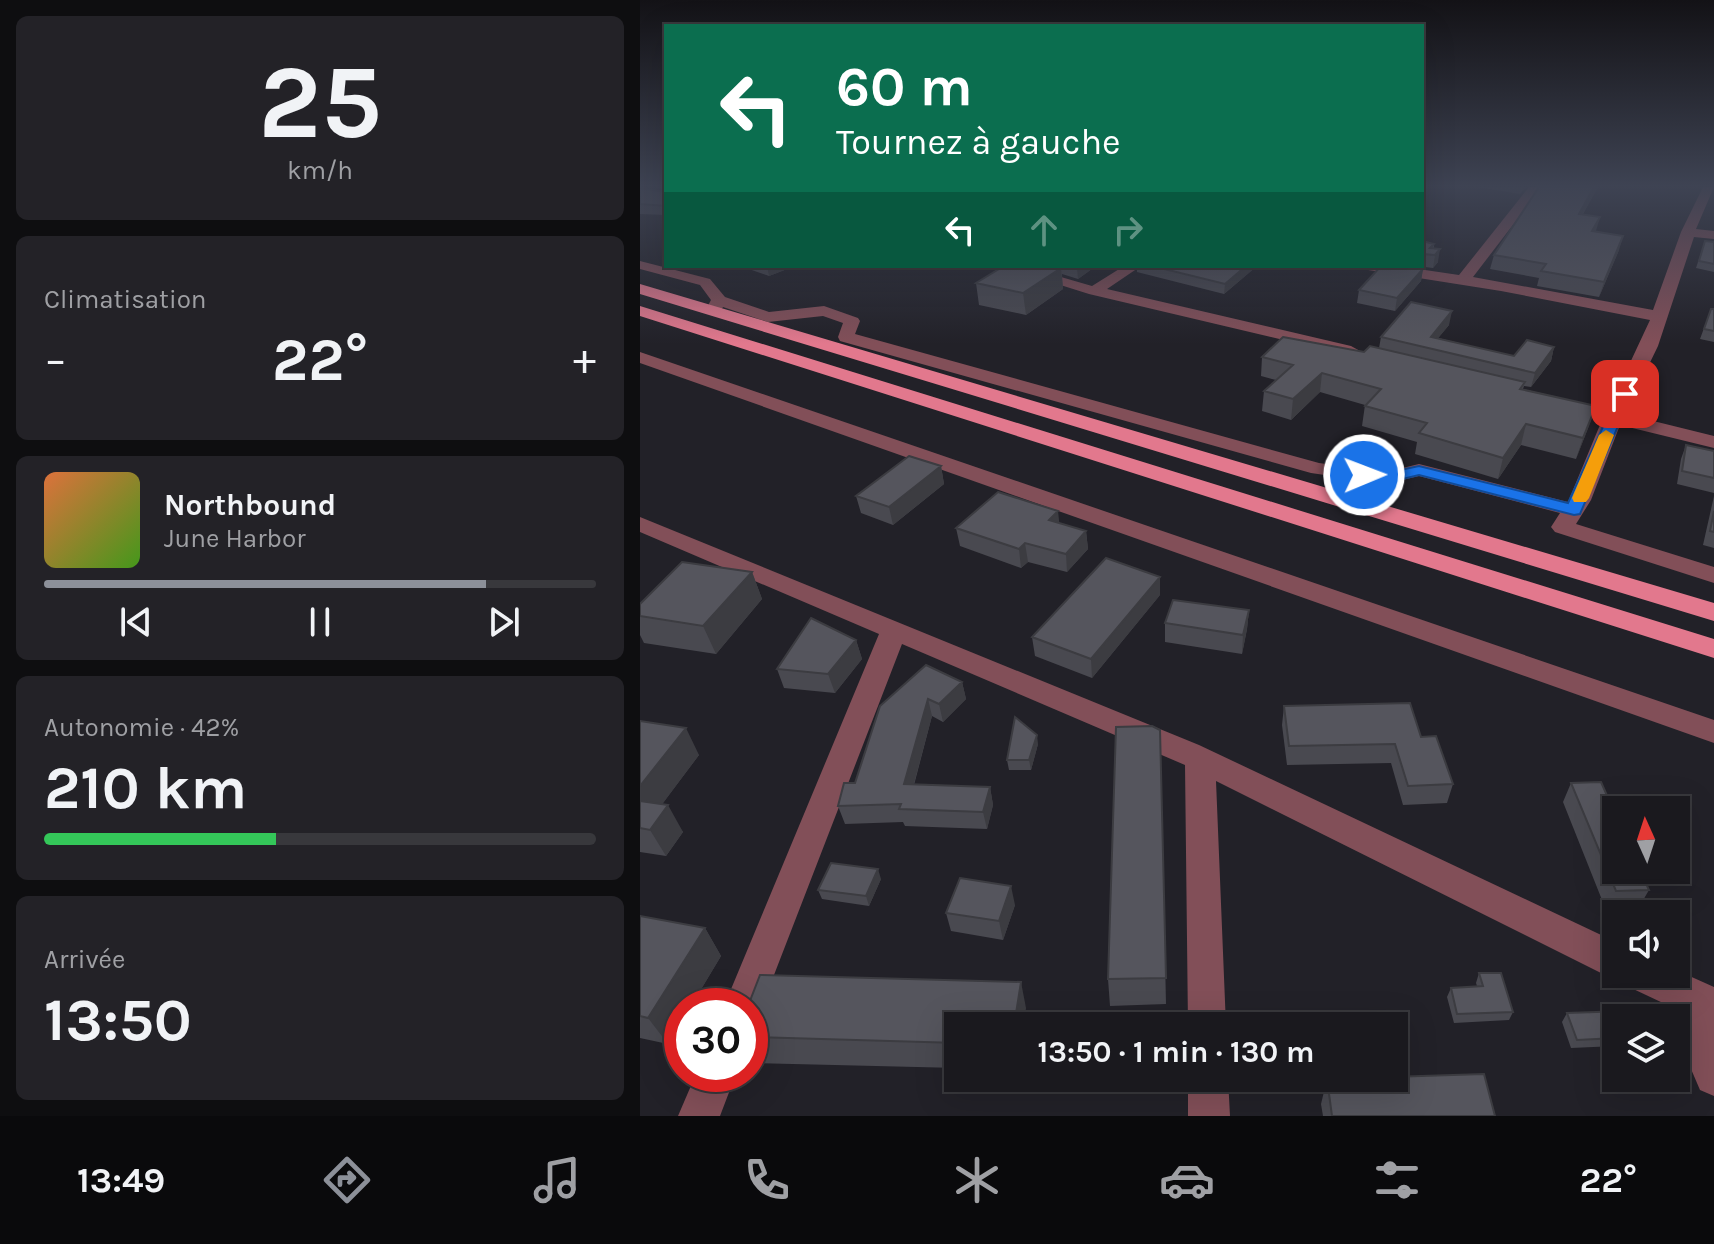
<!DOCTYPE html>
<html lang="fr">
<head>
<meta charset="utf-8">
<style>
  body { margin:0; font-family:Karla,sans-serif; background:#232227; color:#f1f3f6; height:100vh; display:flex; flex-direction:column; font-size:30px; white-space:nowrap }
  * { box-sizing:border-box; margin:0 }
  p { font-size:26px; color:#9fa0a4 }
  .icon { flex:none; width:44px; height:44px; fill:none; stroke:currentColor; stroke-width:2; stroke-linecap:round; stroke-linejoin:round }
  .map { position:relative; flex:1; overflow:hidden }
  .drawer { display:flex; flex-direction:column; gap:16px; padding:16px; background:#0e0e10; width:640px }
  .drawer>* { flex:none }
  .hud { position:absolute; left:24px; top:24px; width:760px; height:244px; border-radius:0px; box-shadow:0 8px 32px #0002,0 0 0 2px #38383c; background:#0b6e4f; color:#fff; overflow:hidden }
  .needle { width:52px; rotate:357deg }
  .buttons { position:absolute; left:962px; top:796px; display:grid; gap:16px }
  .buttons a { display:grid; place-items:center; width:88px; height:88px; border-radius:0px; background:#1a191e; box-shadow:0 8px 32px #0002,0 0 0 2px #38383c; font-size:40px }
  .speed { position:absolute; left:24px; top:988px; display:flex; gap:16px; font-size:40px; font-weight:700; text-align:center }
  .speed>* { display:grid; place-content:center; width:104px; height:104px; border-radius:50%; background:#1a191e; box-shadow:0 8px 32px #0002,0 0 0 2px #38383c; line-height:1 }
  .speed .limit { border:12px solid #d22; background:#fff; color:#111 }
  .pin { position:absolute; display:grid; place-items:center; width:68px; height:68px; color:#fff; margin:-34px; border-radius:16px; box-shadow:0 4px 12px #0006 }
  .me { position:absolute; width:88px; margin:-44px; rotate:89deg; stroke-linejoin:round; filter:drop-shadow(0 0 6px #0008) }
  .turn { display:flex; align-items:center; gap:28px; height:168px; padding:0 40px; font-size:36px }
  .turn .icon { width:104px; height:104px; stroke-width:2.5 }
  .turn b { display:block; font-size:56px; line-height:68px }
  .lanes { display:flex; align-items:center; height:76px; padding:0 40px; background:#0003; justify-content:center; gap:40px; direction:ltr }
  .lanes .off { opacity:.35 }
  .big { font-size:60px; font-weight:700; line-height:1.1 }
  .drawer .tile { flex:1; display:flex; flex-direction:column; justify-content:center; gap:12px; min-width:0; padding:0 28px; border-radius:12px; background:#232227 }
  .drawer .dial { align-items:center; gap:0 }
  .dial b { font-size:104px; line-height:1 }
  .song { display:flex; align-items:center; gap:24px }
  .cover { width:96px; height:96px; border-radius:12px; background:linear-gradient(135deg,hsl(20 70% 55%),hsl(100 70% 35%)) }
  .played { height:8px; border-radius:4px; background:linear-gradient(90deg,#8c9099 80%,#38383c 80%) }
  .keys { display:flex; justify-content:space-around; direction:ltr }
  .heat { display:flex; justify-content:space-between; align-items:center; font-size:44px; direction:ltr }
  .charge { height:12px; border-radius:6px; background:linear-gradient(90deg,#34c759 42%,#38383c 0) }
  .trip { position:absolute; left:304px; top:1012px; width:464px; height:80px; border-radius:0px; background:#1a191e; box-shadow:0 8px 32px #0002,0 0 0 2px #38383c; font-weight:700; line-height:80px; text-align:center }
  .tab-bar { display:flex; height:128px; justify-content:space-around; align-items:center; background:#0a0a0c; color:#9fa0a4 }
  .tab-bar .icon { width:56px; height:56px }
  .tab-bar .selected { color:#8c9099 }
  .tab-bar b { font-size:36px; color:#f1f3f6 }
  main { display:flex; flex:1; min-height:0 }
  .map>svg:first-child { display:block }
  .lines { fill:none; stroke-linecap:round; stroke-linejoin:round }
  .street { fill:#824f58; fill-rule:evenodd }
  .primary { fill:#e2788d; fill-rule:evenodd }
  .wall { fill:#494950 }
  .shaded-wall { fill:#3c3c41 }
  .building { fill:#55555d; stroke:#3c3c41; stroke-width:2 }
  .route { fill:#1a73e8; stroke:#114b97; stroke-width:2 }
  .slow { fill:#f59e0b }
</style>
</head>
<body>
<main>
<section class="drawer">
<div class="tile dial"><b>25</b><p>km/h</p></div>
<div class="tile"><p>Climatisation</p>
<div class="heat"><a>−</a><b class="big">22°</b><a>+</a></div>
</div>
<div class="tile">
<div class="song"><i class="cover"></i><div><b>Northbound</b><p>June Harbor</p></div></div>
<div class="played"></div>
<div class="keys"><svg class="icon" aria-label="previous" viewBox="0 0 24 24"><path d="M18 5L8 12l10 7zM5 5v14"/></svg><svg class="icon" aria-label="pause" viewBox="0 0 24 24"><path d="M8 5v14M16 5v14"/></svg><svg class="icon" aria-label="next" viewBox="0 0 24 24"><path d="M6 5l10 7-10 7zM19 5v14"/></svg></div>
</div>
<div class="tile"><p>Autonomie · 42%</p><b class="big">210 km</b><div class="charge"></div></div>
<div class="tile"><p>Arrivée</p><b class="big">13:50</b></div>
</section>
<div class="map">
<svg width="1074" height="1116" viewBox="0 0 1074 1116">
  <rect width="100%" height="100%" fill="#222128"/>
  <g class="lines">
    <path class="street" d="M889,187H902L833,277L1013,310L1041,232L1063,187H1074L1056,229L1074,231V239L1054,237L1018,346L985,414L1074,436V448L980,425L951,500L936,524L1074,567V583L915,532L911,527L920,513L779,476L746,484L671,473L200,341L198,337L203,323L183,316L128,322L83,307L79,314H67L65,311L71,300L60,285L0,269V261L70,279L85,297L129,312L184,306L218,318L220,321L215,334L679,463L746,472L779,464L928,502L962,420L914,408L911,404L921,398L968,410L1010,320L861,291L728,270L721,266H758L819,275Z
      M360,266H383L452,286L484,266H501L467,289L711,346L720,351L711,356L449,294Z
      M0,352L1074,720V743L0,363Z
      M0,517L559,745L976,942V974H1036V970L1074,987V1096L1060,1090L1036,1034V1018H1029L1023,1003L989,987L984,976L976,979L963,974L576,781L586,1026H548L545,765L262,644L122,1006L117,1020L110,1022V1006H84L239,634L0,532Z
      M56,1074H96L80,1116H38Z
      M548,1078H588L590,1116H548Z"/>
    <path class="primary" d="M0,284L1074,603V621L0,294Z
      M0,306L1074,639V658L0,316Z"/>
  </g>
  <path class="wall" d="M17,187H26V215L0,214V188L25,192V189Z
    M838,187H886L880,194Z
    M899,187H958L943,214L956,232L979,250L959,297L897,286L899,278L850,269L854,255Z
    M782,241L794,244V248L798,262L793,268L777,266H782Z
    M1065,241L1074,242V272L1056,268Z
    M100,266H155L129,276Z
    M364,266H456L438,279L422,274L423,289L386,315L339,305L336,283Z
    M497,266H617L584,294L497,272Z
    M783,269L781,281L755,311L717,303L719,290Z
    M1071,309H1074V342L1060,339Z
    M809,325L798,338L874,356L914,347L911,361L891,387L884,386L883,389L956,406L936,459L881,445L858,479L775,454L777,442L722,426L725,405L680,392L651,420L622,411L624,391L636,380L621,376L622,357L724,352L739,348L741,337Z
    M1046,445L1074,451V493L1037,484L1041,459Z
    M301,466L304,484L253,525L221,513L216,496Z
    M1074,496V548L1063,545Z
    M419,523L446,531L448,549L427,572L388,562L381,568L320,546L316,528Z
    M112,572L122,599L76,654L4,643L0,635V604Z
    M520,595L452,678L395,656L392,637Z
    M609,610L607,629L602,654L525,642V623Z
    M216,640L222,659L195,693L144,688L137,669Z
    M322,682L326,699L303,722L292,716L274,785L350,787L353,805L347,829L265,826L263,822L205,824L198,806L215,783L240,706Z
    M644,706L781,737L813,784L807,803L763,805L751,763L647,765L642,725Z
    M0,721L59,755L22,804L43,832L26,856L0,852Z
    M520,730L526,1004L470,1006L468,979Z
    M398,744L391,770H369L367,760Z
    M931,783L1009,890L998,909L966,910L923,802Z
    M241,879L229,906L182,899L178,890Z
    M375,905L363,940L311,931L306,913Z
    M0,916L65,928L81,956L51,1006H42V1021L28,1044L0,1038Z
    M839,973L873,1012L869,1020L814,1023L807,997L811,988L837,986L836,983Z
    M110,1006L386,1008L318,1026V1068L113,1063L110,1058Z
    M927,1013L976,1018V1046L931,1048L922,1022Z
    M687,1079L855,1116H683L681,1104Z"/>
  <path class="shaded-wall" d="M954,187H958L935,227L939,214Z
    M960,217L956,231L948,245L952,231Z
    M983,236L979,250L959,297L964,282Z
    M800,249L798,262L793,268L795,255Z
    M127,266H155L129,276Z
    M441,266H456L438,279L437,269Z
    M606,266H617L584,294L585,284Z
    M421,268L423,289L386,315L383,293Z
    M783,269L781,281L755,311L757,298Z
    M812,311L809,325L790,348L791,337Z
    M914,347L911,361L891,387L895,373Z
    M682,373L680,392L651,420L653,399Z
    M956,406L949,426L936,459L943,438Z
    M886,424L881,445L858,479L863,458Z
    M301,466L304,484L253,525L249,507Z
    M418,511L420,529L409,520Z
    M446,531L448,549L427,572L426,554Z
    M385,543L388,562L381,568L379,549Z
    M112,572L122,599L76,654L63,626Z
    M520,577V595L452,678L451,659Z
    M609,610L607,629L602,654L603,635Z
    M216,640L222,659L195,693L188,674Z
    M322,682L326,699L303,722L299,704Z
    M288,699L292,716L269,802L264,784Z
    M46,728L59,755L6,826L0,817V786Z
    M397,735L398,744L391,770L389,760Z
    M350,787L353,805L347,829L343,812Z
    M28,805L43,832L26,856L10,830Z
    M238,869L241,879L229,906L226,896Z
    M371,886L375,905L363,940L359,921Z
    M65,928L81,956L51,1006H42V1021L28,1044L8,1018Z
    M381,982L386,1008L384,1026H374Z"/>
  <path class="building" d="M25,187H26V206L0,204V188L25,192Z
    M899,187H954L939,214L960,217L952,231L983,236L964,282L901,271L906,264L854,255Z
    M782,241L794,244L790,248L800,249L795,255L782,254Z
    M1065,241L1074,242V264L1059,261Z
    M364,266H416L421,268L383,293L336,283Z
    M512,266H606L585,284Z
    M741,266H761L783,269L757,298L719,290Z
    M771,302L812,311L791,337L874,356L887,340L914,347L895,373L741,337Z
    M1071,309H1074V331L1064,329Z
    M643,337L724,352L730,346L885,382L880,389L956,406L943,438L886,424L863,458L779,433L787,423L725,406L741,389L682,373L653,399L624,391L653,365L622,357Z
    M1046,445L1074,451V478L1042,471Z
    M269,456L301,466L249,507L216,496Z
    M358,492L418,511L409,520L446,531L426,554L385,543L379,549L316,528Z
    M1074,511V532L1070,531Z
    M466,558L520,577L451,659L392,637Z
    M42,562L112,572L63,626L0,616V604Z
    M533,600L609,610L603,635L525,623Z
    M171,618L216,640L188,674L137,669Z
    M286,665L322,682L299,704L288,699L264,784L350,787L343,812L259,809L261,804L198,806L204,783H215L240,706Z
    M770,703L781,737L796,736L813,784L768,786L755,744L649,746L644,706Z
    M375,717L397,735L389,760H367Z
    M0,721L46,728L0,786Z
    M512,726L520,730L526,978L468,979L476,727Z
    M961,782L976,816V870H1000L1009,890L976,891L931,783Z
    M0,801L28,805L10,830L0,828Z
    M191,863L238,869L226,896L178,890Z
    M320,878L371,886L359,921L306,913Z
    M0,916L65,928L8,1018L0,1016Z
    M839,973H861L873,1012L817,1014L811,988L843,986Z
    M120,975L381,982L374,1026H318V1043L110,1037V1006H108Z
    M986,1011L989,1018H976V1038L937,1040L927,1013Z
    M672,1016L674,1026H622L621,1020Z
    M844,1074L855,1116H692L687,1079Z"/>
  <linearGradient id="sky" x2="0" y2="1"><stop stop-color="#131216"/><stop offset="0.54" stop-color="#3e4353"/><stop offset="1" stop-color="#3e4353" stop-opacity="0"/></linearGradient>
  <rect width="1074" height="344" fill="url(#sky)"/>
  <path class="route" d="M985,390L992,394L940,514L934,515L779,475L746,483L716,475L724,470L746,473L779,466L928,503L978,394Z"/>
  <path class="slow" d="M966,430L974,435L949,498L946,502H934L932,498L959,435Z"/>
</svg>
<div class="buttons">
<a><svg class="needle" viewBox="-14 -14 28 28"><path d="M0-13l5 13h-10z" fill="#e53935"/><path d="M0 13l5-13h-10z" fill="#9fa0a4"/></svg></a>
<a><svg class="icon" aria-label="sound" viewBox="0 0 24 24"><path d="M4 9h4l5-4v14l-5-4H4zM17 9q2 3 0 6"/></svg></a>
<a><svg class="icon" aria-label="layers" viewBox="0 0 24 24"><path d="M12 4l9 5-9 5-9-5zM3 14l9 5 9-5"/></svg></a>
</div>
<div class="speed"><div class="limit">30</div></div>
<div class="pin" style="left:985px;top:394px;background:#d93025"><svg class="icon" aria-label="arrive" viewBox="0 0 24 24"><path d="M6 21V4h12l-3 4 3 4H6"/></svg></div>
<svg class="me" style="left:724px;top:475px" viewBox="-20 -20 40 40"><circle r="17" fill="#1a73e8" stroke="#fff" stroke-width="3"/><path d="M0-11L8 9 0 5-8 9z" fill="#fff"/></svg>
<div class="trip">13:50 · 1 min · 130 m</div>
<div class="hud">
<div class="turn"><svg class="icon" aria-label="left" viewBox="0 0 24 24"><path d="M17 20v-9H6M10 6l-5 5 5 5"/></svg><div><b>60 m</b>Tournez à gauche</div></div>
<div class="lanes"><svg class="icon" aria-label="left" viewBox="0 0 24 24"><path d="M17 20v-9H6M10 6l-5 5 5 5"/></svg><svg class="icon off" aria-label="ahead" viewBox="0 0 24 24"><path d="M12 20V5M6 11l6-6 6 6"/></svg><svg class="icon off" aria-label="right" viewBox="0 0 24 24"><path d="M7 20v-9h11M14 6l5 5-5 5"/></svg></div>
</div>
</div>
</main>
<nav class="tab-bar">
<b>13:49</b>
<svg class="icon selected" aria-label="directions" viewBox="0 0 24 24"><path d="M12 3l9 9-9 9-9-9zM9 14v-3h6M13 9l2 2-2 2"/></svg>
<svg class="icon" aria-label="music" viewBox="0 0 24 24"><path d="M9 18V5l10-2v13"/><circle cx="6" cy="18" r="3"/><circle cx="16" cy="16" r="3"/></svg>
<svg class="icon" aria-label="phone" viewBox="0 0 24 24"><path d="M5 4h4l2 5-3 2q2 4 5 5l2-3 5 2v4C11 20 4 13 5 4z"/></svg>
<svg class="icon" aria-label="climate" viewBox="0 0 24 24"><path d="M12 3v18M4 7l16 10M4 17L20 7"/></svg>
<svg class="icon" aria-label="car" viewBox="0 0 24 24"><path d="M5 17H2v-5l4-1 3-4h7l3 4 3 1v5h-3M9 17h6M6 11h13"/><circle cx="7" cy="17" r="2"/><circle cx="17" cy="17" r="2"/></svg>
<svg class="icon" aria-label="filters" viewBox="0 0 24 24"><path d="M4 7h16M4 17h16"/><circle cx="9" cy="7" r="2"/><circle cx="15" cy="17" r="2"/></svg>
<b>22°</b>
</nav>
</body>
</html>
